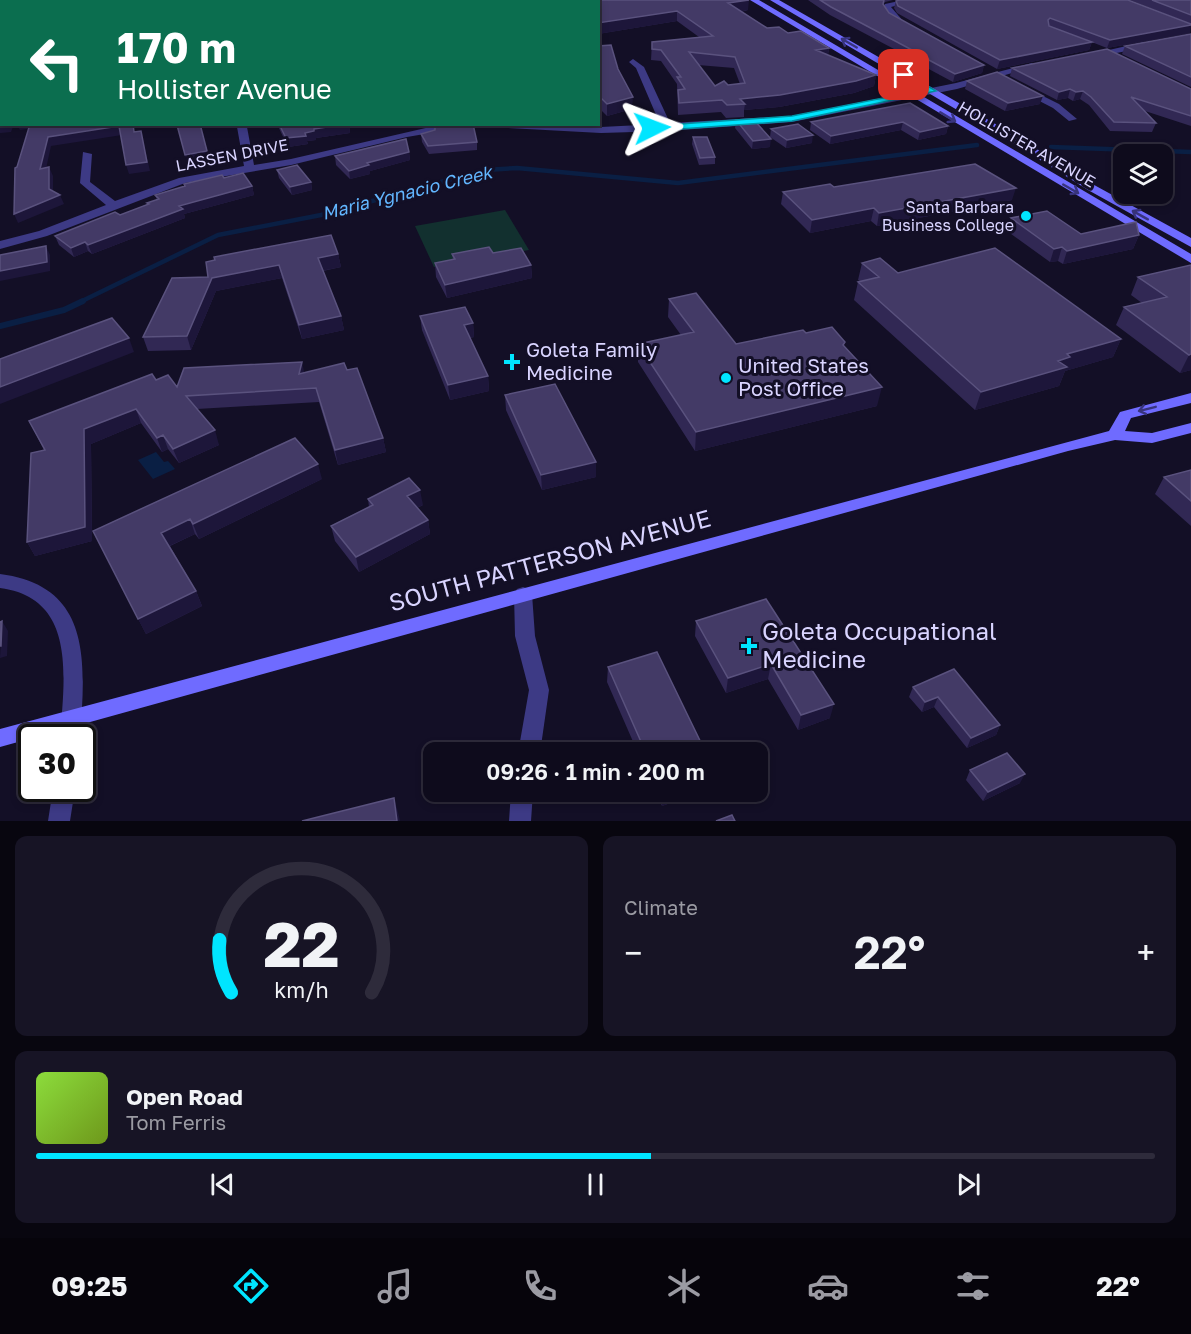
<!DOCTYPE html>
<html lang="en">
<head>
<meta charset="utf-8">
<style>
  body { margin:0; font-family:"Golos Text",sans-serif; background:#171425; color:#f1f3f6; height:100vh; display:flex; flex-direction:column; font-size:22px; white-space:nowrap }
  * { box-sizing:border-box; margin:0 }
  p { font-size:20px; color:#9b9ba3 }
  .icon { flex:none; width:33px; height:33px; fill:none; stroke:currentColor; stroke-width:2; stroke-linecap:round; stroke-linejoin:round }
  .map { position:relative; height:821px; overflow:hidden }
  .side { display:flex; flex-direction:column; gap:15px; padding:15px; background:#08060f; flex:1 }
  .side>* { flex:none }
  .banner { position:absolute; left:0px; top:0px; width:600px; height:126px; box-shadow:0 3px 9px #0003,0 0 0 2px #2e2b3b; background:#0b6e4f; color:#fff; overflow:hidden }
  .controls { position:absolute; left:1113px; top:144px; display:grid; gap:12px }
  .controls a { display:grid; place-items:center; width:60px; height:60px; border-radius:12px; background:#0e0b1c; box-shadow:0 3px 9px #0003,0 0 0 2px #2e2b3b; font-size:30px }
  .speed { position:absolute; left:18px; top:724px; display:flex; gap:12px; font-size:30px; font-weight:700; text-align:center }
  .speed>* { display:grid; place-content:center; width:78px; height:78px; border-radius:50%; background:#0e0b1c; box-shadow:0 3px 9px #0003,0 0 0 2px #2e2b3b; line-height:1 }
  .speed .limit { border:3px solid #111; border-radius:9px; background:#fff; color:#111 }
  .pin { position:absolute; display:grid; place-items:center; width:51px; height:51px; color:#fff; margin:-26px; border-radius:12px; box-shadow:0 3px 9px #0006 }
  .me { position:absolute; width:66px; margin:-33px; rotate:87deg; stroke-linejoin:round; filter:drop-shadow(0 0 4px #0008) }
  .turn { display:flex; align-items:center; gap:21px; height:126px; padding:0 18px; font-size:27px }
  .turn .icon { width:78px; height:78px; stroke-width:2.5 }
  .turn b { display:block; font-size:42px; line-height:51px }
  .big { font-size:45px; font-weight:600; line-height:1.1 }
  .side .tile { flex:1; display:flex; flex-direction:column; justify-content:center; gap:9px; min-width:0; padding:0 21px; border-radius:12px; background:#171425 }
  .side .dial { align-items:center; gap:0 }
  .dial svg { height:156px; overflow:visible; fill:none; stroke:#2e2b3b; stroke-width:7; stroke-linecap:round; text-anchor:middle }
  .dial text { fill:#f1f3f6; stroke:none }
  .song { display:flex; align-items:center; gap:18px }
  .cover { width:72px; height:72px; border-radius:9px; background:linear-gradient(135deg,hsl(90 70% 55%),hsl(80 70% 35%)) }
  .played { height:6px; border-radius:3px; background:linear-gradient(90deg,#00e5ff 55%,#2e2b3b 55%) }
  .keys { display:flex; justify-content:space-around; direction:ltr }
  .heat { display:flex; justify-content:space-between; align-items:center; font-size:33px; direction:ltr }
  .side .tiles { flex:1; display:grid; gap:15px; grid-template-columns:1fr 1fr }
  .tile:last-child { grid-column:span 2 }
  .trip { position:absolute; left:423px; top:742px; width:345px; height:60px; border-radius:12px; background:#0e0b1c; box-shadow:0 3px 9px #0003,0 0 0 2px #2e2b3b; font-weight:600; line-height:60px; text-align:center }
  .tabs { display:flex; height:96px; justify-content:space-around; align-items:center; background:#06040b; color:#9b9ba3 }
  .tabs .icon { width:42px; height:42px }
  .tabs .on { color:#00e5ff }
  .tabs b { font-size:27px; color:#f1f3f6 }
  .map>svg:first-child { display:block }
  .green { fill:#12302f }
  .water { fill:#0a1f44 }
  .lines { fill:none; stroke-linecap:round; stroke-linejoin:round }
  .stream-far1 { stroke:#0a1f44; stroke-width:4.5 }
  .stream { stroke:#0a1f44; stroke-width:6 }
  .street { fill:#3d3a85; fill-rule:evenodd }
  .secondary { fill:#6f6bff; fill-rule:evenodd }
  .wall { fill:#312854; fill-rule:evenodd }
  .shaded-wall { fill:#1d163a }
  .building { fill:#433a66; stroke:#5a527e; stroke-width:1.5; fill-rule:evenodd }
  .oneway { stroke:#38347d }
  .route { fill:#00e5ff; stroke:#0095a6; stroke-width:1.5 }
  .poi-dot { fill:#00e5ff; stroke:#130f26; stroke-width:2 }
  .labels { text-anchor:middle; stroke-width:6; stroke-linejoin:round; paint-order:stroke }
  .far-street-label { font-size:16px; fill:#d9d4ff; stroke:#130f26 }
  .far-poi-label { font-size:16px; fill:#d9d4ff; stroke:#130f26; text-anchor:end }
  .far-water-label { font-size:18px; font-style:italic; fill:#62b6ff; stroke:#130f26 }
  .poi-label { font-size:20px; fill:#d9d4ff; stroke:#130f26; text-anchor:start }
  .near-street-label { font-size:24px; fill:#d9d4ff; stroke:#130f26 }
  .near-poi-label { font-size:24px; fill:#d9d4ff; stroke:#130f26; text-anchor:start }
</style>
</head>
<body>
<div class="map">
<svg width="1191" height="821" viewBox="0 0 1191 821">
  <rect width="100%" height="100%" fill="#130f26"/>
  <path class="green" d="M505,210L529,250L434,267L415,226Z"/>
  <path class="water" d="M156,452L164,462L168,461L175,469L153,479L138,460Z"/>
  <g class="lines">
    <path class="stream-far1" d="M1051,147L1191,152
      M80,302L218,235L321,215L485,170L517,168L678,183L977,145"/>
    <path class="stream" d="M0,326L64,310L83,301"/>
    <path class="street" d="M99,0H117L97,2Z
      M329,0H337L338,2H330Z
      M904,0H917L891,7L904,22L900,24L883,10L885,4Z
      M1144,42L1148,45L1147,47L1091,58L1087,55Z
      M633,59L644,67L670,123L792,116L956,83L1032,63L1036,66L957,89L792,122L667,131L601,133L492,127L487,124L601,127L660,124L636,68L629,62Z
      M1023,86L1059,104L1077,119L1069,121L1053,108L1020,91L1018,89Z
      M240,124L247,127L254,165L291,159L430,127L483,124L407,137L291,165L185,183L47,236L0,249V241L39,231L106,205L80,183L83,152L92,154L90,182L115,201L179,178L244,166L237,127Z
      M0,574C94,586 85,665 80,738H60C64,680 78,598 0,588Z
      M523,587L529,589L532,594L535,636L549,690L540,753H518L529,690L515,636L514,594L517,589Z
      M53,789H75L70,821H48Z
      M511,792H533L531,821H509Z"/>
    <path class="secondary" d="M750,0H759L1191,254V263Z
      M770,0H779L1013,134L1096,186L1191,238V247L1088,190L1005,138Z
      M1191,393V403L1131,418L1125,431L1152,433L1191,423V433L1152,443L1115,440L1068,451L0,747V729L1109,431L1120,412Z"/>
  </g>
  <path class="wall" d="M808,0H893L885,2L883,5L889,13L984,65L982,73L953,82L925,67L926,66L830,15Z
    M1130,0H1191V24Z
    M896,1L1190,33L1107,48L1058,29L1092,42L1089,50L997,69L897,13L894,8Z
    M598,2L748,10L741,12L767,28L788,33L829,48L828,55L876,75L874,86L854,93L779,107L744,110V117L726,118L721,112L678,115L677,84L661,61L651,60L652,42L699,37L677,21L598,34ZM698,65L734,68L740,84L715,86Z
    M1191,34V87L1122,54L1125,46Z
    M598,46L632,109L607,116L598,107Z
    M1012,68L1191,89V126L1145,111L1156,123L1152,132L1110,131L1089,105L1080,99L1073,101L1068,98L1057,100L1010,76Z
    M967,81L1040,104L1005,111L965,89Z
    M910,103L948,126L946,134L918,140L901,130L830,144L810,130L811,122Z
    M736,120L770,147L752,149L735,128Z
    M277,124H352L349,125L350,133L316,138V140L307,141L308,144L288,147Z
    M771,129L812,143L786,148L770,137Z
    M435,130L477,142V150L429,154L422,142L421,134Z
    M693,137L715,157V164L699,165L692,144Z
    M409,152L410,160L370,171V174L350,179L336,165L335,156Z
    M277,170L311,182L312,190L292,195L279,178Z
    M224,178L252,186L254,195L184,214L185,218L92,254L88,251L74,257L59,245L55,236L120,215L148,204L147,203L157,200L155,195Z
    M834,187L1012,200L877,226L871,221L810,233L781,204L783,192Z
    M1011,218L1081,234L1139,235L1133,249L1063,264L1058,261L1050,262L1007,231Z
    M493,253L531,265L532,278L447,298L436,277L435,263L453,260L452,254Z
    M338,254L341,267L323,271L341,316L344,330L302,339L282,278L216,291L191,350L148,351L143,337L208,277Z
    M862,263L898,273L1121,339L1113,357L1065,371L1059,386L975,410L854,300L858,282L860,281L858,280Z
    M1191,265V370L1180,373L1116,325L1124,307L1142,303L1131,295L1138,277Z
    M669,299L736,344L806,333L844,346L877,406L695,451L638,362V344L681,335L668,317Z
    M420,316L473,323L474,337L470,338L488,376L489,391L450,400L422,330Z
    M347,370L383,438L386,452L338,465L319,402L197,409L219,445L179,463L168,449L162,452L141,423L91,444L92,541L35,556L27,542L44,450L29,421L156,380L177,387L304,372Z
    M505,395L596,477L542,490L506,410Z
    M1191,470V526L1155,494L1164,477Z
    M322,479L199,539L195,534L170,546L196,591L202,606L146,634L93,531Z
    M368,499L423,505L417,508L428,520L430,534L359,572L335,541L331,526L369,507Z
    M766,599L830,718L798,730L768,679L726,693L695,636L696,621Z
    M608,667L706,753H638L607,682Z
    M913,687L1000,725L996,735L967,748L934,707L922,712L909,697Z
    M970,770L1020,783L983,801L966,780Z
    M656,792H701L662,806Z"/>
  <path class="shaded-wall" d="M749,0L748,10L728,14V3Z
    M677,11V21L598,34V23Z
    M1191,25L1190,33L1107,48L1110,40Z
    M1092,42L1089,50L997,69L1000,60Z
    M829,48L827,59L816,50Z
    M984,65L982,73L953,82L955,74Z
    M876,75L874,86L854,93L779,107L744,110L745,104L740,99Z
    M1070,89L1068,98L1057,100L1059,92Z
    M1083,91L1080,99L1073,101L1076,92Z
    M1043,96L1040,104L1005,111L1008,103Z
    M633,97L632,109L607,116V104Z
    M903,122L901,130L830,144L831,136Z
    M0,124H14L11,132L0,133Z
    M17,124H33L34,128L20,130Z
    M346,124H352L349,125L350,133L316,138V140L307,141L308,144L288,147L286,138L314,129Z
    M119,126L122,135L51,146L44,178L40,169L48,137Z
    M948,126L946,134L918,140L920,132Z
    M202,130L209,160L188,164L185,155Z
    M141,131L150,171L129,174L126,165Z
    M813,135L812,143L786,148L787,140Z
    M771,139L770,147L752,149L753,141Z
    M409,152L410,160L370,171V174L350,179L349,171L367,163Z
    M49,167L53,176V198L60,195L64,204L18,223L14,214L49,189Z
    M311,182L312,190L292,195L290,187Z
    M252,186L254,195L184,214L185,218L92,254L88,245L179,206Z
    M1016,188L1012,200L877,226L879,213Z
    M874,208L871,221L810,233L812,220Z
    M1139,235L1133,249L1063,264L1067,251Z
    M85,242L88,251L74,257L71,248Z
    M46,246L50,255V271L0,281V271Z
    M1062,247L1058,261L1050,262L1054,249Z
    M338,254L341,267L321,271L318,258Z
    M279,265L282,278L216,291L191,350L187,336L212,278Z
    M531,265L532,278L447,298L445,285Z
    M341,316L344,330L302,339L299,325Z
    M473,323L474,337L465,339L464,325Z
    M129,338L134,352L0,404V387Z
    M1121,339L1113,357L1065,371L1059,386L975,410L981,392L1058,361L1067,354Z
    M1191,354V370L1180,373L1189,355Z
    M302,362L305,376L299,374Z
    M488,376L489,391L450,400L448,385Z
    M882,387L877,406L695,451L696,432Z
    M136,409L141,423L91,444L92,541L35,556L27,542L84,429Z
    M215,430L219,445L179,463L173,449Z
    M163,435L168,449L162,452L157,438Z
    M383,438L386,452L338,465L335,450Z
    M596,462V477L542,490L541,475Z
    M318,464L322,479L199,539L193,524Z
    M420,490L423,505L410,511L407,496Z
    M190,519L195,534L167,547L161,533Z
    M428,520L430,534L359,572L356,557Z
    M196,591L202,606L146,634L138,619Z
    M2,621L8,631L7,656L0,658Z
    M771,664L768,679L726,693L728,678Z
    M938,697L934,707L922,712L925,702Z
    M834,704L830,718L798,730L801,715Z
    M1000,725L996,735L967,748L971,738Z
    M1025,774L1020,783L983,801L988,792Z
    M663,792H701L662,806Z
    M394,798L399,816L400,821H397Z"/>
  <path class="building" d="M0,0H67V2H2V124H0Z
    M112,0H314L315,2H112Z
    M358,0H461L463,2H359Z
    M583,0H749L728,3L767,28L779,27L788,33L801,31L829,48L816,50L876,75L856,81L780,95L740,99L745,104L727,105L722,100L679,103L678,90L685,89L677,77H681L661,50L652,49V42L713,36L677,11L598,23V2H572ZM689,52L735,57L745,83L728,85L724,81L715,86Z
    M820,0H884L883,4L889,13L984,65L955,74L927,59H929L831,7Z
    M899,0H1128L1191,24V25L1110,40L1050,18L1048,20L1049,26L1092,42L1000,60L898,6L896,1Z
    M1152,0H1191V15Z
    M1191,34V77L1125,46Z
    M611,45L618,69L633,97L607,104L598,95V46Z
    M1107,49L1191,89V116L1131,97L1156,123L1114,122L1091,97L1083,91L1076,92L1070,89L1059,92L1012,68Z
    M997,72L1043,96L1008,103L967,81Z
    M910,103L948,126L920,132L903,122L831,136L811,122Z
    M753,119L771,139L753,141L736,120Z
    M30,124H133L134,132L141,131L147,162L126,165L119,126L48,137L40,169L49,167V189L60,195L14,214L15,168L17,167Z
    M183,124H200L207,151L185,155L177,125Z
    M279,124H346L314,129V131L305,133L306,136L286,138Z
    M446,124H473L477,142L428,146L421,134L435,130V126Z
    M798,124L813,135L787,140L771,129Z
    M693,137H707L715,157L700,158Z
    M406,139L409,152L367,163L369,165L349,171L335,156Z
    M975,164L1016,188L879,213L874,208L812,220L783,192L830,184L834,187Z
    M297,165L311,182L290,187L277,170Z
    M243,173L252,186L179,206L183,209L88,245L85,242L71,248L55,236L115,212L120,215L149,204L147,203L159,199L155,195L185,186L184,184L222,175L224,178Z
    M1047,211L1081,234L1136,222L1139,235L1067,251L1062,247L1054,249L1011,218Z
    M331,235L338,254L318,258L341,316L299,325L279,265L212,278L187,336L143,337L172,278L208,277L206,262L215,260L214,257Z
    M46,246L47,262L0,271V255Z
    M489,247L493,253L521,248L531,265L445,285L435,263L455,259L452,254Z
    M995,248L1121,339L1067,354L1070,357L1058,361L1067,367L981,392L858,282L879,277L862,263L880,258L898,273Z
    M1191,265V354L1189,355L1124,307L1167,297L1138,277Z
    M696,293L736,344L803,330L806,333L832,327L845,342L843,345L882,387L696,432L638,344L694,332L669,299Z
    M465,307L473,323L464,325L488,376L448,385L420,316Z
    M112,318L129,338L0,387V359Z
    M302,362L299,374L344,363L347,370L357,368L383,438L335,450L316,388L186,396L215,430L173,449L163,435L157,438L136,409L84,429L85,527L27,542L31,453L45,450L29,421L152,374L156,380L168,375L177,387L184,368Z
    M555,384L596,462L541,475L505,395Z
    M295,438L318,464L193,524L190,519L161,533L196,591L138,619L93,531Z
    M1191,470V501L1164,477Z
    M409,478L420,490L407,496L428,520L356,557L331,526L373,505L368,499Z
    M766,599L834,704L801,715L771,664L728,678L696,621Z
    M2,621L1,646H0V622Z
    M657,652L706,753H646L608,667Z
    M954,669L1000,725L971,738L938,697L925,702L913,687Z
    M1007,753L1025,774L988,792L970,770Z
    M394,798L397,821H302Z
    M732,815L735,821H716Z"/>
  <defs><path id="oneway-shaft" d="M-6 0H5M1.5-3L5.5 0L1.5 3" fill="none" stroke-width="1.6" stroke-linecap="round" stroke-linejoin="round" transform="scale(1.5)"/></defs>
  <g class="oneway">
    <use href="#oneway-shaft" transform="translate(849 43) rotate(-150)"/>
    <use href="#oneway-shaft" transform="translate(948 117) rotate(31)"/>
    <use href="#oneway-shaft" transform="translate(1071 189) rotate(30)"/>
    <use href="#oneway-shaft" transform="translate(1140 215) rotate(-151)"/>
    <use href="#oneway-shaft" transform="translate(1147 409) rotate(166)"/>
  </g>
  <path class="route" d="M901,73H906L936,91L792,121L652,131L648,128L652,126L792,116L924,90L901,76Z"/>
  <g class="poi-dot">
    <circle cx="1026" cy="216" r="6"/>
    <path d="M509 353h6v6h6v6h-6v6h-6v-6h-6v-6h6z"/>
    <circle cx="726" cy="378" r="6"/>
    <path d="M746 637h6v6h6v6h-6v6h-6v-6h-6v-6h6z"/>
  </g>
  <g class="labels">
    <g class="far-street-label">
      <text transform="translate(1027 144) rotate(30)" y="6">HOLLISTER AVENUE</text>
      <text transform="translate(232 155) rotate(-11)" y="6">LASSEN DRIVE</text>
    </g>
    <g class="far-poi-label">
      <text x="1014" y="213">Santa Barbara<tspan x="1014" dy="18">Business College</tspan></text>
    </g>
    <g class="far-water-label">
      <text transform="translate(407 193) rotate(-14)" y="6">Maria Ygnacio Creek</text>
    </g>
    <g class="poi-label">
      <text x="526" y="357">Goleta Family<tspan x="526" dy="23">Medicine</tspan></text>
      <text x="738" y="373">United States<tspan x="738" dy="23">Post Office</tspan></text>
    </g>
    <g class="near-street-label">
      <text transform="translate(550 561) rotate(-15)" y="8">SOUTH PATTERSON AVENUE</text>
    </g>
    <g class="near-poi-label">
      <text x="762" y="640">Goleta Occupational<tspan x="762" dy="28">Medicine</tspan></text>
    </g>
  </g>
</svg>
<div class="controls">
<a><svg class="icon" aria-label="layers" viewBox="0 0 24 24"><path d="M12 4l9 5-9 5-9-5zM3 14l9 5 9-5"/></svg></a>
</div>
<div class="speed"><div class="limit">30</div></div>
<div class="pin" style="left:904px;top:75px;background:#d93025"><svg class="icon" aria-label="arrive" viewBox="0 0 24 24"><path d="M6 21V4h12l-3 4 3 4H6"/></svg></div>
<svg class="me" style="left:652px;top:128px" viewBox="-20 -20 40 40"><path d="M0-17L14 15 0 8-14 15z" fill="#00e5ff" stroke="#fff" stroke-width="4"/></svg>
<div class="trip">09:26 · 1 min · 200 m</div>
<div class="banner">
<div class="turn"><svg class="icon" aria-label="left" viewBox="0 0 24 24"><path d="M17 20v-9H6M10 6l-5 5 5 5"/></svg><div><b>170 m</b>Hollister Avenue</div></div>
</div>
</div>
<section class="side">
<div class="tiles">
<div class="tile dial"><svg viewBox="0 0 100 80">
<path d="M14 69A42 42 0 1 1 86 69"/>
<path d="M14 69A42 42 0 0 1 8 42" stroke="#00e5ff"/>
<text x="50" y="56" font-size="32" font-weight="700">22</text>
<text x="50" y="72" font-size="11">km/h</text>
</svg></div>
<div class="tile"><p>Climate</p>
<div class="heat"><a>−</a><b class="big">22°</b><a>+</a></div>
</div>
<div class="tile">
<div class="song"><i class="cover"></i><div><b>Open Road</b><p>Tom Ferris</p></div></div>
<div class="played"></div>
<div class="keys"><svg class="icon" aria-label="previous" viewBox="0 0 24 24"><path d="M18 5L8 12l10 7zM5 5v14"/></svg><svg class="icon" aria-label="pause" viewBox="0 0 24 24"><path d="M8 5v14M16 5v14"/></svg><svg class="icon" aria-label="next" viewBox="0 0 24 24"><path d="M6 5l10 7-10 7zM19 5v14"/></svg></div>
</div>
</div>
</section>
<nav class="tabs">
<b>09:25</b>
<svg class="icon on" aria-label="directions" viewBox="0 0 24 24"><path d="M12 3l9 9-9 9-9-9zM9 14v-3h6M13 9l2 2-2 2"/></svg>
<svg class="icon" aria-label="music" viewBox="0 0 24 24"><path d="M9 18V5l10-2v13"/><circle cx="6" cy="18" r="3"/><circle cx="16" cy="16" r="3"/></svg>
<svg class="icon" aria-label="phone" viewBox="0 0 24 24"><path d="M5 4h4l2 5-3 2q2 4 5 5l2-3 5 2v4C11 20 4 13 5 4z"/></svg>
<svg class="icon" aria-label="climate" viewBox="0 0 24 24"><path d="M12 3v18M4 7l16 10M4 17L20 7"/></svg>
<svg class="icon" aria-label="car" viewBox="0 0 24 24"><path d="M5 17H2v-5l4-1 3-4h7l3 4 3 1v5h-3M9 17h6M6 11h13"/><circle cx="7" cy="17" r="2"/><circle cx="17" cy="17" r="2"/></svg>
<svg class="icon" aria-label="filters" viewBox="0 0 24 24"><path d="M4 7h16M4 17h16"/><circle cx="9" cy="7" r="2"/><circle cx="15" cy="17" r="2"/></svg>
<b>22°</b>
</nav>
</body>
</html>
